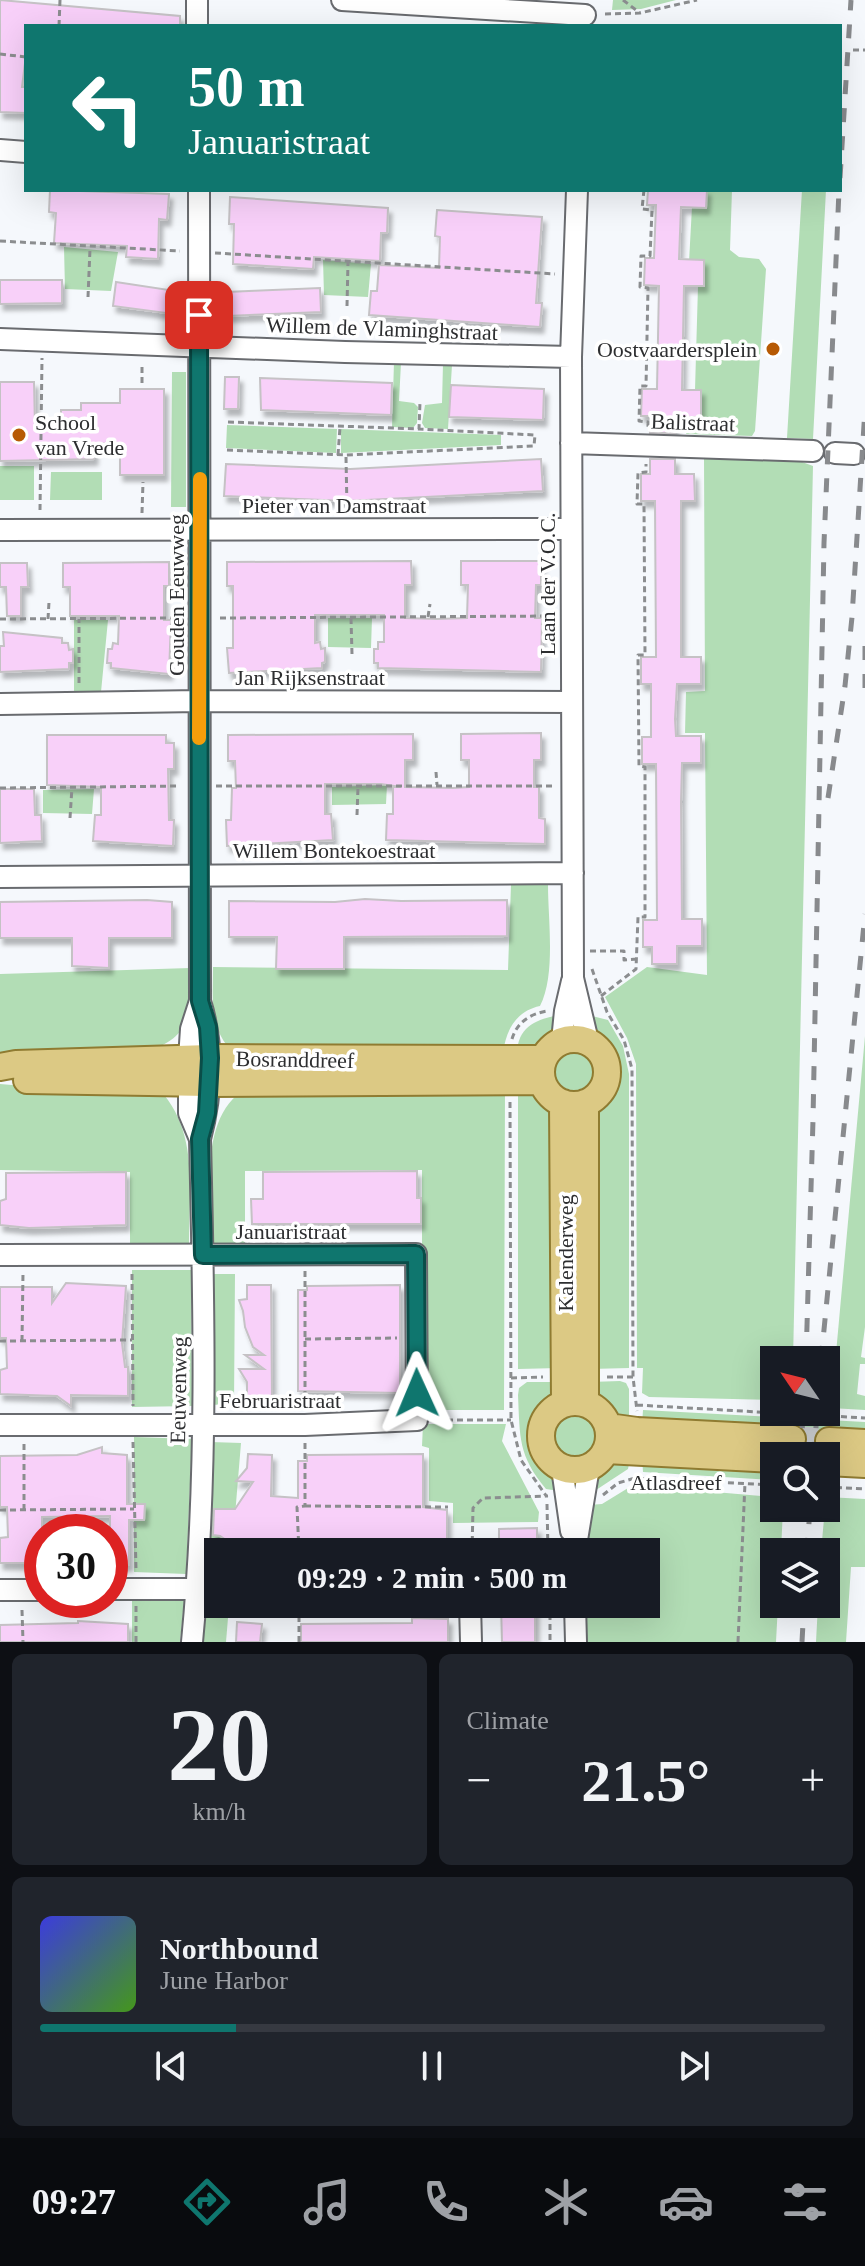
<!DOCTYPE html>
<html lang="en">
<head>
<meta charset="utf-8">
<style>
  body { margin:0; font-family:"Times New Roman",serif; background:#20242c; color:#f1f3f6; height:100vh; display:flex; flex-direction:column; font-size:30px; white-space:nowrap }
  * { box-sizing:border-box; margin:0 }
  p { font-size:26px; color:#9ea1a6 }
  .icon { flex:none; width:44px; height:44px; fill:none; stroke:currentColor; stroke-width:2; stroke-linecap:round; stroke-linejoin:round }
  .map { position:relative; height:1642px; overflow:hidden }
  .details { display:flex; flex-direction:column; gap:12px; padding:12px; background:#0d0f14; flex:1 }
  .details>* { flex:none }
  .top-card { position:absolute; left:24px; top:24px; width:818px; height:168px; border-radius:0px; box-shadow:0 8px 32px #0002; background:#0f766e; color:#fff; overflow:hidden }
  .needle { width:52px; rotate:305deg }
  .tools { position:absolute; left:760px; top:1346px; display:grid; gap:16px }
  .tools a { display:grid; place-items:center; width:80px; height:80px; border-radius:0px; background:#171b24; box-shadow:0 8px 32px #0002; font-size:40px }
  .speed { position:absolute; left:24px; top:1514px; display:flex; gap:16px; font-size:40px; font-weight:700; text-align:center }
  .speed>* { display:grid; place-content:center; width:104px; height:104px; border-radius:50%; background:#171b24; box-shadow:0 8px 32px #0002; line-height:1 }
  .speed .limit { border:12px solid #d22; background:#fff; color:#111 }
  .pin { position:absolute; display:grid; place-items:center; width:68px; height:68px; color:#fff; margin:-34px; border-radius:16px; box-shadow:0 4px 12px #0006 }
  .me { position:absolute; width:88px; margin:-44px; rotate:359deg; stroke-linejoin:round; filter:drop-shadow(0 0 6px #0008) }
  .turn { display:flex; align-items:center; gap:28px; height:168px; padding:0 32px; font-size:36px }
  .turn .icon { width:104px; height:104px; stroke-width:2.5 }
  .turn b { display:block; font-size:56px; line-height:68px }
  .big { font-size:60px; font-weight:800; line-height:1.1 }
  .details .card { flex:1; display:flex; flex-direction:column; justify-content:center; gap:12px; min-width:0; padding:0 28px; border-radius:12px; background:#20242c }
  .details .dial { align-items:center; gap:0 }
  .dial b { font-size:104px; line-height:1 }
  .song { display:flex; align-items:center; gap:24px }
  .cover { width:96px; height:96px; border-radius:12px; background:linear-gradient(135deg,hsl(240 70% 55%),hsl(100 70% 35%)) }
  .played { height:8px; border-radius:4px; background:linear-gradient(90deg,#0f766e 25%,#363941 25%) }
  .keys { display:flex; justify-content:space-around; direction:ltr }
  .heat { display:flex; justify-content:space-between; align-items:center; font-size:44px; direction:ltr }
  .details .tiles { flex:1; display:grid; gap:12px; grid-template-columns:1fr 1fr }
  .card:last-child { grid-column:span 2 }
  .trip { position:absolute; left:204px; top:1538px; width:456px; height:80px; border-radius:0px; background:#171b24; box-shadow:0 8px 32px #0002; font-weight:800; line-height:80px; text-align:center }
  .menu { display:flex; height:128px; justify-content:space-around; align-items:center; background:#090b0e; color:#9ea1a6 }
  .menu .icon { width:56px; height:56px }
  .menu .active { color:#0f766e }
  .menu b { font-size:36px; color:#f1f3f6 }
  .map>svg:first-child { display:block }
  .green { fill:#b2ddb5 }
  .building { fill:#f8d0f9; stroke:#c5c2c5; stroke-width:2; filter:url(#shadow) }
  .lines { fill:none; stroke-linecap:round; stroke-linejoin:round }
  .major-tunnel { stroke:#cdd0d3; stroke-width:26; stroke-dasharray:26 13; stroke-linecap:butt }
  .minor-casing { stroke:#696b6f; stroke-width:24 }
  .major-casing { stroke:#8f7b31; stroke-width:30 }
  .path { stroke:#8b8d8f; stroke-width:3; stroke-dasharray:6 4; stroke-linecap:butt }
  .minor { stroke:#fff; stroke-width:20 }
  .major { stroke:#dcc984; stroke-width:26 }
  .rail { stroke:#888a8d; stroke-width:5; stroke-dasharray:14 14; stroke-linecap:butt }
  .route-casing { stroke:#0a4d48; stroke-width:20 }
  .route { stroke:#0f766e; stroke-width:14 }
  .slow { stroke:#f59e0b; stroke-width:14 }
  .poi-dot { fill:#b75a04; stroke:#fff; stroke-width:3 }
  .labels { text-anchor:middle; stroke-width:7; stroke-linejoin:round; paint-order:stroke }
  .street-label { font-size:22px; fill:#2d2e30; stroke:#fff }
  .poi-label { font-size:22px; fill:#2d2e30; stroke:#fff; text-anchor:end }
</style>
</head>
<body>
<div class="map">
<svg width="865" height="1642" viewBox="0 0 865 1642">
  <defs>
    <filter id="shadow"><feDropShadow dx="3.5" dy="6" stdDeviation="2" flood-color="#0004"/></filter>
  </defs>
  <rect width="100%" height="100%" fill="#f5f8fc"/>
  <path class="green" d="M613,0H676L641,9L612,10Z
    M707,190H732L730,250L739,257L759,259L766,269L755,431L752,436L686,434L687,417H701V391L695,390L698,286H703L689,262L692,207Z
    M802,190H826L813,439L787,438Z
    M64,247L118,252L111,291L65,289Z
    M323,260L371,264L368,297L324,295Z
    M394,362L401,363L399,401L414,403L418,407L417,423L413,428L392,427Z
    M443,364L452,365L448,429L425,428L422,423L425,405L442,403Z
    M172,372H186V507H171Z
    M227,425L337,429L336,453L226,448Z
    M341,429L501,435V445L341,453Z
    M704,457L794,459L813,466L793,1360H774V1400L649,1397L642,1393L643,1368H637L636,1064L627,1038L605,997L647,967L707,975L705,733H685L686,692L705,691Z
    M0,466H34V500H0Z
    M51,472H102V500H50Z
    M328,618H372L371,648L328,647Z
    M74,620H108L101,692L74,694Z
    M387,785L386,804L332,805V787Z
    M94,789L92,814L43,813V790Z
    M511,885H548C548,920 556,975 540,1006C516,1011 506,1030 503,1053L229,1048C209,1025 213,996 213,967L508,970Z
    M190,968C188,1013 196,1034 147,1052L0,1056V974Z
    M560,1015C551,1037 540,1047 517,1053C518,1026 537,1019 560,1015Z
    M588,1015L608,1020L623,1046L629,1074V1368L590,1369L592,1111C608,1093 626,1072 609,1048C600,1034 595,1032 588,1015Z
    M865,1036V1327L861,1357L865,1358V1364H860L857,1394L865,1396V1410L831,1408Z
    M550 1070a23 23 0 1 1 46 0a23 23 0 1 1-46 0Z
    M0,1084L60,1089H159C199,1132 189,1189 189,1243L130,1244V1172L0,1170Z
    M505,1088L504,1410H422V1170L245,1171V1243H211C211,1198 200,1127 237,1095Z
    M518,1088L536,1093L552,1107L559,1368L518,1369Z
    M132,1270H191L192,1406L132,1407Z
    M212,1274H235L234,1404L210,1405Z
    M620,1381L626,1383L629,1389V1425C610,1416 597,1403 590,1382Z
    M527,1382H560C555,1399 547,1401 539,1415C520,1446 550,1464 559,1491L546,1489C518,1455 520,1438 518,1395L519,1388Z
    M643,1410L865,1422V1439L648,1426L642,1425Z
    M552 1436a23 23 0 1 1 46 0a23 23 0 1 1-46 0Z
    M423,1424H506L502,1441L539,1512L538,1522L453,1523V1503L429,1501V1448L422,1446Z
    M134,1437L192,1439L186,1574L134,1572Z
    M211,1442L241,1443L232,1552H218V1572H206Z
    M642,1457L774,1464V1480L643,1472Z
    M614,1460L629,1464L628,1469L593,1492V1478Z
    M633,1485L774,1497V1508H783L781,1552H774V1604H778L776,1642H583V1604H646V1552H584L588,1505L602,1504Z
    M826,1497L865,1499V1567H851L846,1642H816L818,1604H826V1552H821Z
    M132,1599L184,1601L180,1642H132Z
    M205,1604L229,1606L226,1642H201Z"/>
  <path class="building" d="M0,0L180,16V26H26V55L22,87H26V113L0,112Z
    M50,190L169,194L167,220L159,219L158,259L126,257L127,246L54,243L56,213L49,212Z
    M648,190H707L706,208L681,207L679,259L704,260V286H684L682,390H701V417H676L675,433H650L651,416H641L642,389H657L659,286L644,285L645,258H654L656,205H647Z
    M230,197L388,208L387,233H381L380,261L314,257L313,269L233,264L234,224H229Z
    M437,210L542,217L536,303H542L540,327L369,315L371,291H377L379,265L439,268L440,237L435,236Z
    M0,280H62V303L0,304Z
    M116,282L169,290L166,313L113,306Z
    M320,288L321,312L228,316L227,292Z
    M225,377H239L238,409H224Z
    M260,378L392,383L391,415L261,410Z
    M0,382H34L35,428L61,427V410H81V403H120V389H164V475H120V443L94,444V459L0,461Z
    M451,385L544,389L543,420L449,417Z
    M541,459L543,491L347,501L224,496L226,464L350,469Z
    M650,459H675V474H694L695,501H681V657H701V684H677L675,719L676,736H701V763H682L681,802L682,919H702V946H677V964H652V947H643V920H657L656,764H642V737H651V684H641V657H656L655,501H641V474H650Z
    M411,561L412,585H405V618L437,619L467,618L468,585H461V561H541V585H536L535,618H542L541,672L378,668V663H374V649H378V642H384V615H315V643L320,642L321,649L325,648V662L322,663V668L229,673L227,648H233V586H227V562Z
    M169,562V586H164V620H171L169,674L111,668V663H107L108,649H112L113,643L118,644L119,616H70V587H63V563Z
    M0,563H27L28,587H21V616H7L6,587H0Z
    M3,632L62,638V643H68L69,650L73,649V663H69V669L0,672V646H4Z
    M541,733V760H534V787H539V818L545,819V844L386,840L387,814H393V787H401L381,784H325V814H331L333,840L227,846L226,820H231L232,788H236L235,761H228V735L413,734V760H405V787L453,788L469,787V760H461V734Z
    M47,735H166V743H174V769H168L169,820H174L173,846L93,841L95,815H101V787L47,785Z
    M0,789H34L35,815H41L42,841L0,843Z
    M365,899L401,901L507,900V936L344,937V969H276L277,937H229V901L335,902Z
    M147,900L172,902V938H109V968L72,966V938H0V902Z
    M417,1171V1198H421V1224H252L251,1199H263V1172Z
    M126,1172V1225L29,1228L0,1225V1201L6,1199V1173Z
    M66,1283L126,1286L122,1343L125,1367H128V1396L71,1395V1406L57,1396L0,1394V1370L7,1368L6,1338H0V1287H52V1303Z
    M247,1285H271L272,1397H247V1382L239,1369H264L245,1355H264L253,1347L245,1327L243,1311L239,1300L247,1299Z
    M400,1285V1393L298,1391V1290H307V1286Z
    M102,1447V1453L127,1455V1504H145L144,1520H129V1565H113L110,1563V1516L42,1517V1563H0V1538L8,1537L7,1507H0V1456L77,1455Z
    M248,1454L272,1455L271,1496L298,1498V1461H307V1455L423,1454V1507L447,1510V1552L242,1551L220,1536L213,1535L214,1509H235L253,1482L236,1481L247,1468Z
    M537,1528V1547H531V1552H505V1547H499V1529Z
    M501,1604H535V1642H502Z
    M412,1618L448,1619V1642H301V1624L412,1623Z
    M78,1621L128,1624V1642H0V1625L78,1623Z
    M237,1622L262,1624L260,1642H236Z"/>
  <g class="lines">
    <path class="major-tunnel" d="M792,1439L829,1441"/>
    <defs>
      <path id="minor" d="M197,0V26
        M342,0L585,15
        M0,150L26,152
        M199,190L200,1001L191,1029L189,1059V1113L200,1139
        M577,190L571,357L573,978L588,1041
        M0,339L345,352L571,357
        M571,443L813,451
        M835,453L854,454
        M0,530L571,529
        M0,704L199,701L572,702
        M0,877L573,873
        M562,1041L565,1011L572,981
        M0,1255L416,1254L417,1420L305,1425H0
        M562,1468L571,1531
        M575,1552L589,1467
        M110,1589H218
        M0,1590H42
        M470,1604L471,1642
        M575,1604L576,1642
        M192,1642C208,1476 204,1306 200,1139C212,1093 214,1046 200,1001"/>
      <path id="major" d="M541 1072a33 33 0 1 1 66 0a33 33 0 1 1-66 0Z
        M0,1067L16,1064L210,1058L543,1059
        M27,1080L209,1083L542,1081
        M563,1103L565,1403
        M585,1103V1403
        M541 1436a34 34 0 1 1 68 0a34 34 0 1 1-68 0Z
        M608,1427L637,1431L792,1439
        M829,1441L865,1443
        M606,1450L774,1459
        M827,1462L865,1464"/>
    </defs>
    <use href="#minor" class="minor-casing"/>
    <use href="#major" class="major-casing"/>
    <path class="path" d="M623,0L640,13
      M605,14L640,13L697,0
      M59,26L60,0
      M853,50H865
      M0,54L26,57
      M644,190L642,209L652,210L650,256H641L640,287L648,288L646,386H640L639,421L648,422V428
      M0,241L180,251
      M215,253L555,274
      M88,297L90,249
      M347,306L348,262
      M142,383V364
      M228,422L419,429L420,402
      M227,450L346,455L534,446L535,435L419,429
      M338,455L340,427
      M346,457L347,509
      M40,510L42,358
      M142,513L143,482
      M428,617L430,604
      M220,618L552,616
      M351,618L352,654
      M0,619L180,618
      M48,619L49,602
      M79,683V619
      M436,772L437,785
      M216,786H556
      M0,788L180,786
      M357,815L358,787
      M70,818L72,787
      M590,951H624V960L637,959
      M592,969L607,1012L624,1040L632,1069L633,1377
      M601,996L636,969L638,917H645V767L639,766L638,655H645L644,504H637L638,473L646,472V464
      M512,1039C517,1022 530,1014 547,1011
      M510,1102L511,1420L521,1460L547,1497
      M132,1274L133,1406
      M305,1339L397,1338
      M0,1341L132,1340
      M22,1341L23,1273
      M607,1377H633L637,1411
      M511,1378L543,1377
      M637,1405L793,1414
      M305,1407V1271
      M831,1416L865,1418
      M437,1420H511
      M133,1442L136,1570
      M826,1487L865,1489
      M603,1495L618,1483L635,1478L774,1485
      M547,1504L548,1552
      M305,1506L448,1507
      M0,1510L134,1509
      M24,1510V1442
      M299,1552L297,1507L305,1506V1443
      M472,1552L473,1508L483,1498L548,1496
      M550,1604V1642
      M22,1610L23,1642
      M136,1642V1606
      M299,1642V1604
      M738,1642L745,1483"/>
    <use href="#minor" class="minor"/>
    <use href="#major" class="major"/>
    <path class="rail" d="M840,178L851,0
      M865,646V699
      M828,798L845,686L852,617L865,409
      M806,1360L813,1120L824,543L839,190
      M821,1360L865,914
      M801,1456L803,1412
      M814,1456L817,1412
      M807,1552L810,1508
      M802,1642L804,1604"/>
  </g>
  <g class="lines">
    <defs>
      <path id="route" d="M199,315L200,1001L208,1027L210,1058L207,1113L200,1139L203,1255L416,1254L417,1393"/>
    </defs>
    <use href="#route" class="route-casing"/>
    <use href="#route" class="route"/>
    <path class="slow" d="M199,738L200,479"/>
  </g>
  <g class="poi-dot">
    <circle cx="773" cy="349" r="8"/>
    <circle cx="19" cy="435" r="8"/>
  </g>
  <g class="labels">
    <g class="street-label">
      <text transform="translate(382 328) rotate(2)" y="8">Willem de Vlaminghstraat</text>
      <text transform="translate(693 422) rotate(2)" y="8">Balistraat</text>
      <text x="334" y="513">Pieter van Damstraat</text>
      <text transform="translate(547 584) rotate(-90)" y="8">Laan der V.O.C.</text>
      <text transform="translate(176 595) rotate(-90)" y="8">Gouden Eeuwweg</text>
      <text x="310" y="685">Jan Rijksenstraat</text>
      <text x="334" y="858">Willem Bontekoestraat</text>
      <text transform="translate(295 1059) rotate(1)" y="8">Bosranddreef</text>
      <text x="291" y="1239">Januaristraat</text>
      <text transform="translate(565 1253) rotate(-90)" y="8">Kalenderweg</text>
      <text transform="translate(178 1390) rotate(-89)" y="8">Eeuwenweg</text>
      <text x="280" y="1408">Februaristraat</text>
      <text x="676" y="1490">Atlasdreef</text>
    </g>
    <g class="poi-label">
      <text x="757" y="357">Oostvaardersplein</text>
      <text x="35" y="430" text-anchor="start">School<tspan x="35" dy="25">van Vrede</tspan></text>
    </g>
  </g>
</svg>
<div class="tools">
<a><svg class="needle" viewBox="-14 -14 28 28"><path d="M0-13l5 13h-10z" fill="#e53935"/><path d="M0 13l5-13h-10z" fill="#9ea1a6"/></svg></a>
<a><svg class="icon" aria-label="search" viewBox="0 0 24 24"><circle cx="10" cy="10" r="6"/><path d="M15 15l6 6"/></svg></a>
<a><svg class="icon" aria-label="layers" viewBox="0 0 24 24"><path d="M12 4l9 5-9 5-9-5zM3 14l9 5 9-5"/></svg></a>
</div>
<div class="speed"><div class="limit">30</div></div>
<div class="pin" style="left:199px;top:315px;background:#d93025"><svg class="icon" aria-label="arrive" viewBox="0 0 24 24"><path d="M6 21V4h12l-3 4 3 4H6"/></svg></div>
<svg class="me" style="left:417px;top:1393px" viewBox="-20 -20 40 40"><path d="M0-17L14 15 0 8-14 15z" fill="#0f766e" stroke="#fff" stroke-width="4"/></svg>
<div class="trip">09:29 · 2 min · 500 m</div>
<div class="top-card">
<div class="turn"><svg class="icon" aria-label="left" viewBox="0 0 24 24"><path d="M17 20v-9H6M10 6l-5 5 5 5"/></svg><div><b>50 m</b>Januaristraat</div></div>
</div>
</div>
<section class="details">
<div class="tiles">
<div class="card dial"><b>20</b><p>km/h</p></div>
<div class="card"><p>Climate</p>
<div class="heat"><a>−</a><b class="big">21.5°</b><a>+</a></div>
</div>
<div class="card">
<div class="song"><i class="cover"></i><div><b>Northbound</b><p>June Harbor</p></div></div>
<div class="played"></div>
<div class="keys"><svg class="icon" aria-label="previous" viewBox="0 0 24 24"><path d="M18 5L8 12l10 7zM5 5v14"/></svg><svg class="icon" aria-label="pause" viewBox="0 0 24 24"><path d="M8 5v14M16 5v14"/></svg><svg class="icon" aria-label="next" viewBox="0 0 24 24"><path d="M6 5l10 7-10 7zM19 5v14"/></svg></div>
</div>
</div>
</section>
<nav class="menu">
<b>09:27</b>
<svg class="icon active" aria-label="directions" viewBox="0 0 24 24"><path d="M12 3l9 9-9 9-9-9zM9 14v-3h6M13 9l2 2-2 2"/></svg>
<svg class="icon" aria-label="music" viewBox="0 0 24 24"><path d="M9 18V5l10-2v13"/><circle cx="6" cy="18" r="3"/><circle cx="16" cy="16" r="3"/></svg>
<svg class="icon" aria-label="phone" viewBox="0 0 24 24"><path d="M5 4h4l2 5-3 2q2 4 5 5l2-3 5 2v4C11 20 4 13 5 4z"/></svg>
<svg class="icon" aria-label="climate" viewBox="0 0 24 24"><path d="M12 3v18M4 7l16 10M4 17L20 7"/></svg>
<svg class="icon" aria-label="car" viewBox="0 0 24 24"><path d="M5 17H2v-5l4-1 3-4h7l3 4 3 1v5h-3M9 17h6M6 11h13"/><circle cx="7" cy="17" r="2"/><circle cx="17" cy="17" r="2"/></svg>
<svg class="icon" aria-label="filters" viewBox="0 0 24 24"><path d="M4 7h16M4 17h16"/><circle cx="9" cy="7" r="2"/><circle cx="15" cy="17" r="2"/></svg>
</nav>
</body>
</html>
